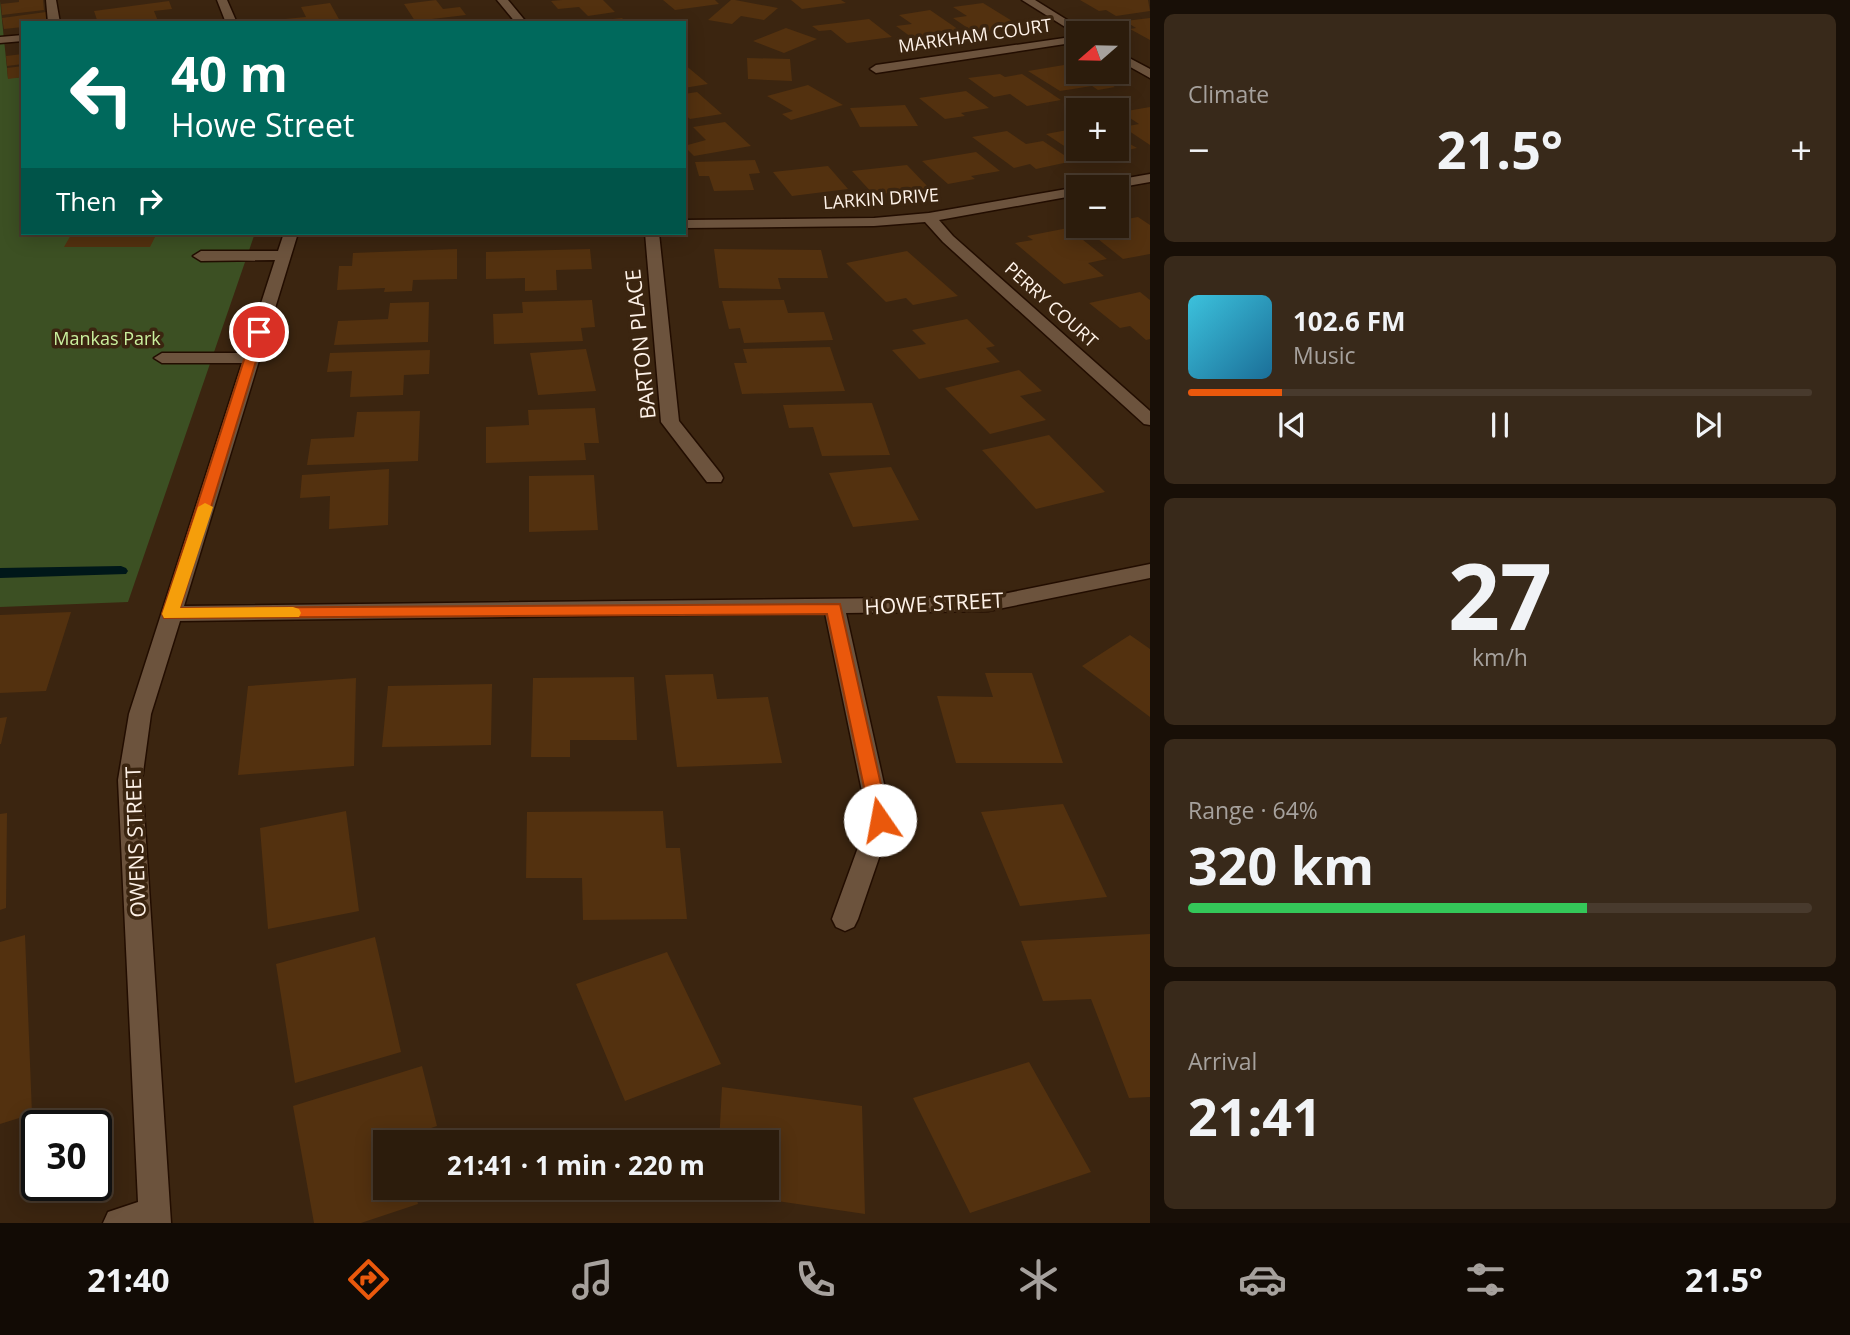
<!DOCTYPE html>
<html lang="en">
<head>
<meta charset="utf-8">
<style>
  body { margin:0; font-family:"Open Sans",sans-serif; background:#38291a; color:#f1f3f6; height:100vh; display:flex; flex-direction:column; font-size:26px; white-space:nowrap }
  * { box-sizing:border-box; margin:0 }
  p { font-size:23px; color:#a6a19d }
  .icon { flex:none; width:38px; height:38px; fill:none; stroke:currentColor; stroke-width:2; stroke-linecap:round; stroke-linejoin:round }
  .map { position:relative; flex:1; overflow:hidden }
  .details { display:flex; flex-direction:column; gap:14px; padding:14px; background:#180f07; width:700px }
  .details>* { flex:none }
  .banner { position:absolute; left:21px; top:21px; width:665px; height:214px; border-radius:0px; box-shadow:0 4px 18px #0003,0 0 0 2px #483a2d; background:#00695c; color:#fff; overflow:hidden }
  .needle { width:46px; rotate:250deg }
  .controls { position:absolute; left:1066px; top:21px; display:grid; gap:14px }
  .controls a { display:grid; place-items:center; width:63px; height:63px; border-radius:0px; background:#2c1c0c; box-shadow:0 4px 18px #0003,0 0 0 2px #483a2d; font-size:35px }
  .speed { position:absolute; left:21px; top:1110px; display:flex; gap:14px; font-size:35px; font-weight:700; text-align:center }
  .speed>* { display:grid; place-content:center; width:91px; height:91px; border-radius:50%; background:#2c1c0c; box-shadow:0 4px 18px #0003,0 0 0 2px #483a2d; line-height:1 }
  .speed .limit { border:4px solid #111; border-radius:10px; background:#fff; color:#111 }
  .pin { position:absolute; display:grid; place-items:center; width:60px; height:60px; color:#fff; margin:-30px; border:4px solid #fff; border-radius:50%; box-shadow:0 2px 7px #0007 }
  .me { position:absolute; width:77px; margin:-38px; rotate:348deg; stroke-linejoin:round; filter:drop-shadow(0 0 5px #0008) }
  .turn { display:flex; align-items:center; gap:24px; height:147px; padding:0 35px; font-size:32px }
  .turn .icon { width:91px; height:91px; stroke-width:2.5 }
  .turn b { display:block; font-size:49px; line-height:60px }
  .then { display:flex; align-items:center; height:66px; padding:0 35px; background:#0003; gap:14px; font-size:26px }
  .big { font-size:52px; font-weight:700; line-height:1.1 }
  .details .widget { flex:1; display:flex; flex-direction:column; justify-content:center; gap:10px; min-width:0; padding:0 24px; border-radius:10px; background:#38291a }
  .details .dial { align-items:center; gap:0 }
  .dial b { font-size:91px; line-height:1 }
  .song { display:flex; align-items:center; gap:21px }
  .cover { width:84px; height:84px; border-radius:10px; background:linear-gradient(135deg,hsl(190 70% 55%),hsl(200 70% 35%)) }
  .played { height:7px; border-radius:4px; background:linear-gradient(90deg,#ea580c 15%,#483a2d 15%) }
  .keys { display:flex; justify-content:space-around; direction:ltr }
  .heat { display:flex; justify-content:space-between; align-items:center; font-size:38px; direction:ltr }
  .charge { height:10px; border-radius:5px; background:linear-gradient(90deg,#34c759 64%,#483a2d 0) }
  .trip { position:absolute; left:373px; top:1130px; width:406px; height:70px; border-radius:0px; background:#2c1c0c; box-shadow:0 4px 18px #0003,0 0 0 2px #483a2d; font-weight:700; line-height:70px; text-align:center }
  .dock { display:flex; height:112px; justify-content:space-around; align-items:center; background:#120b05; color:#a6a19d }
  .dock .icon { width:49px; height:49px }
  .dock .current { color:#ea580c }
  .dock b { font-size:32px; color:#f1f3f6 }
  main { display:flex; flex:1; min-height:0 }
  .map>svg:first-child { display:block }
  .green { fill:#3c5023 }
  .lines { fill:none; stroke-linecap:round; stroke-linejoin:round }
  .stream { fill:#001719; fill-rule:evenodd }
  .building { fill:#53310f }
  .minor-casing { stroke:#220d00; stroke-width:3 }
  .minor { fill:#6c533d; fill-rule:evenodd }
  .route { fill:#ea580c; stroke:#983908; stroke-width:2 }
  .slow { fill:#f59e0b }
  .labels { text-anchor:middle; stroke-width:7; stroke-linejoin:round; paint-order:stroke }
  .far-street-label { font-size:18px; fill:#fef2e8; stroke:#3b2510 }
  .far-park-label { font-size:18px; fill:#caf09e; stroke:#3b2510 }
  .street-label { font-size:21px; fill:#fef2e8; stroke:#3b2510 }
</style>
</head>
<body>
<main>
<div class="map">
<svg width="1150" height="1223" viewBox="0 0 1150 1223">
  <rect width="100%" height="100%" fill="#3b2510"/>
  <path class="green" d="M0,1L8,78L23,77V233H255L128,602L0,607Z"/>
  <g class="lines">
    <path class="stream" d="M121,566L126,568L128,571L126,574L0,578V568Z"/>
  </g>
  <path class="building" d="M19,0H43L44,10L2,15L1,4L19,2Z
    M436,0L443,9L460,7L466,15L415,21L404,4Z
    M562,0H603L615,12L588,16L579,7L558,9L551,1Z
    M663,0H715L719,4L675,10Z
    M731,0H735L778,8L764,20L741,16L732,24L708,20Z
    M791,0H841L846,3L802,9Z
    M1080,0H1148L1150,11L1116,16L1106,10L1099,11Z
    M169,1L172,9L154,11L158,21L143,23H98L94,11Z
    M330,3L340,21L287,23L285,19L306,17L301,7Z
    M983,3L1017,24L1002,26L1007,29L975,33L953,18L967,16L953,7Z
    M930,10L962,32L946,34L950,37L918,42L896,26L912,24L899,15Z
    M46,12L47,23H23V27L4,29L2,18Z
    M622,18L627,23H594V21Z
    M1150,18V40L1130,29L1136,28L1125,21Z
    M869,19L892,37L847,43L831,30L819,31L812,26Z
    M786,28L817,39L784,53L753,41Z
    M23,54V64L7,66L6,56Z
    M747,58L790,59L792,81L748,79Z
    M1076,63L1078,72H1090L1115,87L1098,90L1092,86L1060,91L1028,71Z
    M684,64L708,84L684,88Z
    M23,66V77L8,79L7,68Z
    M1000,74L1005,77L1022,74L1061,100L1027,106L1010,94L994,97L968,78Z
    M808,85L843,105L791,120L782,114L793,111L767,96Z
    M966,91L989,108L961,113L965,116L945,119L919,98Z
    M697,92L722,114L690,119L684,114V94Z
    M905,105L918,126L860,127L850,108Z
    M1150,107V145L1123,127L1139,124L1121,112Z
    M725,122L751,146L694,156L684,146L706,140L693,127Z
    M1078,128V149H1116V136L1137,148L1084,159L1046,134Z
    M1007,131L1026,144L1043,141L1073,161L1036,169L1030,164L1014,168L972,137Z
    M976,152L1000,171L971,176L975,179L948,184L922,161Z
    M755,160L760,173L749,174L754,190L714,191L709,176H699L695,162Z
    M907,165L929,188L874,195L852,171Z
    M828,166L848,189L792,196L773,172Z
    M1138,217L1150,225V254L1123,259L1083,227L1116,226V221Z
    M1068,228L1107,259L1088,263L1104,276L1064,284L1015,243L1033,240L1027,236Z
    M72,233H157L150,247H64Z
    M457,249V279L413,280L412,291L384,292L385,288L337,290L339,266H352L353,253Z
    M590,249L592,269L556,270L557,290L525,291V278L486,279V252Z
    M714,249L821,250L828,278H778L781,289L719,288Z
    M907,251L958,296L913,305L906,298L886,302L846,263Z
    M1140,292L1150,300V339L1146,340L1130,326L1120,328L1089,303Z
    M592,300L595,327L581,328L583,341L494,344L493,314L523,313L522,302Z
    M784,300L788,313L824,312L833,340L744,343L740,328L729,329L722,301Z
    M429,302L428,342L334,345L338,321L388,319L390,303Z
    M967,319L995,346L986,348L1000,362L919,379L892,350L926,344L912,330Z
    M830,347L845,391L742,394L734,363H747L743,349Z
    M586,349L596,391L538,395L530,353Z
    M430,350L429,374L404,375L403,395L350,397L352,371L327,372L330,353Z
    M1019,370L1042,391L1020,396L1046,420L990,434L945,388Z
    M872,403L890,455L822,456L813,427L789,428L783,405Z
    M595,408L599,443H584L586,460L486,463V427L529,425L528,410Z
    M420,411L418,461L307,465L311,439L354,437L357,412Z
    M1049,435L1105,492L1036,509L982,450Z
    M891,467L919,520L853,527L829,473Z
    M389,469L388,525L329,529L330,496L300,498L302,475Z
    M594,475L598,530L529,532V476Z
    M71,612L46,691L0,693V615Z
    M1130,635L1150,649V717L1082,666Z
    M985,673H1032L1063,763H956L937,696L993,697Z
    M713,674L717,699L768,697L782,763L677,767L665,675Z
    M634,677L637,740H570V757H531L533,678Z
    M356,678L354,766L238,775L248,686Z
    M492,684L491,745L382,747L388,686Z
    M7,717L1,744H0V718Z
    M1063,804L1107,897L1020,906L981,812Z
    M346,811L359,911L268,929L260,828Z
    M663,811L666,848H680L687,919L583,920L582,878H526L527,812Z
    M7,813L6,908L0,910V814Z
    M1150,934V1097L1129,1098L1091,999L1043,1001L1021,941Z
    M25,935L32,1114L0,1124V942Z
    M375,937L401,1052L295,1083L276,964Z
    M667,952L721,1064L625,1101L576,984Z
    M1029,1062L1091,1172L970,1213L913,1098Z
    M422,1066L437,1126L402,1138L404,1143H385V1188H414L418,1204L361,1223H314L293,1106Z
    M722,1087L862,1106L865,1214L717,1192V1188H766V1143H719Z"/>
  <g class="lines">
    <defs>
      <path id="minor" d="M46,0H56L60,23H48Z
        M217,0H227L237,23H226Z
        M497,0H508L527,23H516Z
        M1022,0H1035L1088,33L1078,35Z
        M23,35V41L0,43V37Z
        M1078,36V42L876,73L870,69L876,65Z
        M1116,51L1150,69V78L1116,59Z
        M1150,174V182L1116,188L1092,187L1099,183Z
        M1078,187V195L939,220L953,236L1150,411V425L1144,424L943,242L925,222L874,226L684,228V220L874,218L929,213Z
        M284,233H298L184,606L988,597L1150,564V578L988,611L846,613L892,820L858,919L854,927L845,931L836,927L832,919L868,820L825,613L180,621L151,714L142,780L171,1223H103L108,1212L138,1202L118,780L129,714L242,363H162L154,358L162,353H245L275,260L201,261L193,256L201,251H278Z
        M645,233H659L679,421L721,474L723,478L721,482H707L661,422Z"/>
    </defs>
    <use href="#minor" class="minor-casing"/>
    <use href="#minor" class="minor"/>
  </g>
  <path class="route" d="M259,328L265,332L180,608L840,604L889,820L887,826L880,828L874,826L871,820L827,614L164,618L162,614L253,332Z"/>
  <path class="slow" d="M205,503L213,507L180,608L293,607L299,609L301,613L299,617L164,618L162,614L198,507Z"/>
  <g class="labels">
    <g class="far-street-label">
      <text transform="translate(975 36) rotate(-8)" y="6">MARKHAM COURT</text>
      <text transform="translate(881 199) rotate(-4)" y="6">LARKIN DRIVE</text>
      <text transform="translate(1051 305) rotate(42)" y="6">PERRY COURT</text>
    </g>
    <g class="far-park-label">
      <text x="107" y="345">Mankas Park</text>
    </g>
    <g class="street-label">
      <text transform="translate(641 344) rotate(-96)" y="7">BARTON PLACE</text>
      <text transform="translate(934 604) rotate(-3)" y="7">HOWE STREET</text>
      <text transform="translate(136 842) rotate(-92)" y="7">OWENS STREET</text>
    </g>
  </g>
</svg>
<div class="controls">
<a><svg class="needle" viewBox="-14 -14 28 28"><path d="M0-13l5 13h-10z" fill="#e53935"/><path d="M0 13l5-13h-10z" fill="#a6a19d"/></svg></a>
<a>+</a>
<a>−</a>
</div>
<div class="speed"><div class="limit">30</div></div>
<div class="pin" style="left:259px;top:332px;background:#d93025"><svg class="icon" aria-label="arrive" viewBox="0 0 24 24"><path d="M6 21V4h12l-3 4 3 4H6"/></svg></div>
<svg class="me" style="left:880px;top:820px" viewBox="-20 -20 40 40"><circle r="19" fill="#fff"/><path d="M0-13L10 11 0 6-10 11z" fill="#ea580c"/></svg>
<div class="trip">21:41 · 1 min · 220 m</div>
<div class="banner">
<div class="turn"><svg class="icon" aria-label="left" viewBox="0 0 24 24"><path d="M17 20v-9H6M10 6l-5 5 5 5"/></svg><div><b>40 m</b>Howe Street</div></div>
<div class="then">Then<svg class="icon" aria-label="right" viewBox="0 0 24 24"><path d="M7 20v-9h11M14 6l5 5-5 5"/></svg></div>
</div>
</div>
<section class="details">
<div class="widget"><p>Climate</p>
<div class="heat"><a>−</a><b class="big">21.5°</b><a>+</a></div>
</div>
<div class="widget">
<div class="song"><i class="cover"></i><div><b>102.6 FM</b><p>Music</p></div></div>
<div class="played"></div>
<div class="keys"><svg class="icon" aria-label="previous" viewBox="0 0 24 24"><path d="M18 5L8 12l10 7zM5 5v14"/></svg><svg class="icon" aria-label="pause" viewBox="0 0 24 24"><path d="M8 5v14M16 5v14"/></svg><svg class="icon" aria-label="next" viewBox="0 0 24 24"><path d="M6 5l10 7-10 7zM19 5v14"/></svg></div>
</div>
<div class="widget dial"><b>27</b><p>km/h</p></div>
<div class="widget"><p>Range · 64%</p><b class="big">320 km</b><div class="charge"></div></div>
<div class="widget"><p>Arrival</p><b class="big">21:41</b></div>
</section>
</main>
<nav class="dock">
<b>21:40</b>
<svg class="icon current" aria-label="directions" viewBox="0 0 24 24"><path d="M12 3l9 9-9 9-9-9zM9 14v-3h6M13 9l2 2-2 2"/></svg>
<svg class="icon" aria-label="music" viewBox="0 0 24 24"><path d="M9 18V5l10-2v13"/><circle cx="6" cy="18" r="3"/><circle cx="16" cy="16" r="3"/></svg>
<svg class="icon" aria-label="phone" viewBox="0 0 24 24"><path d="M5 4h4l2 5-3 2q2 4 5 5l2-3 5 2v4C11 20 4 13 5 4z"/></svg>
<svg class="icon" aria-label="climate" viewBox="0 0 24 24"><path d="M12 3v18M4 7l16 10M4 17L20 7"/></svg>
<svg class="icon" aria-label="car" viewBox="0 0 24 24"><path d="M5 17H2v-5l4-1 3-4h7l3 4 3 1v5h-3M9 17h6M6 11h13"/><circle cx="7" cy="17" r="2"/><circle cx="17" cy="17" r="2"/></svg>
<svg class="icon" aria-label="filters" viewBox="0 0 24 24"><path d="M4 7h16M4 17h16"/><circle cx="9" cy="7" r="2"/><circle cx="15" cy="17" r="2"/></svg>
<b>21.5°</b>
</nav>
</body>
</html>
